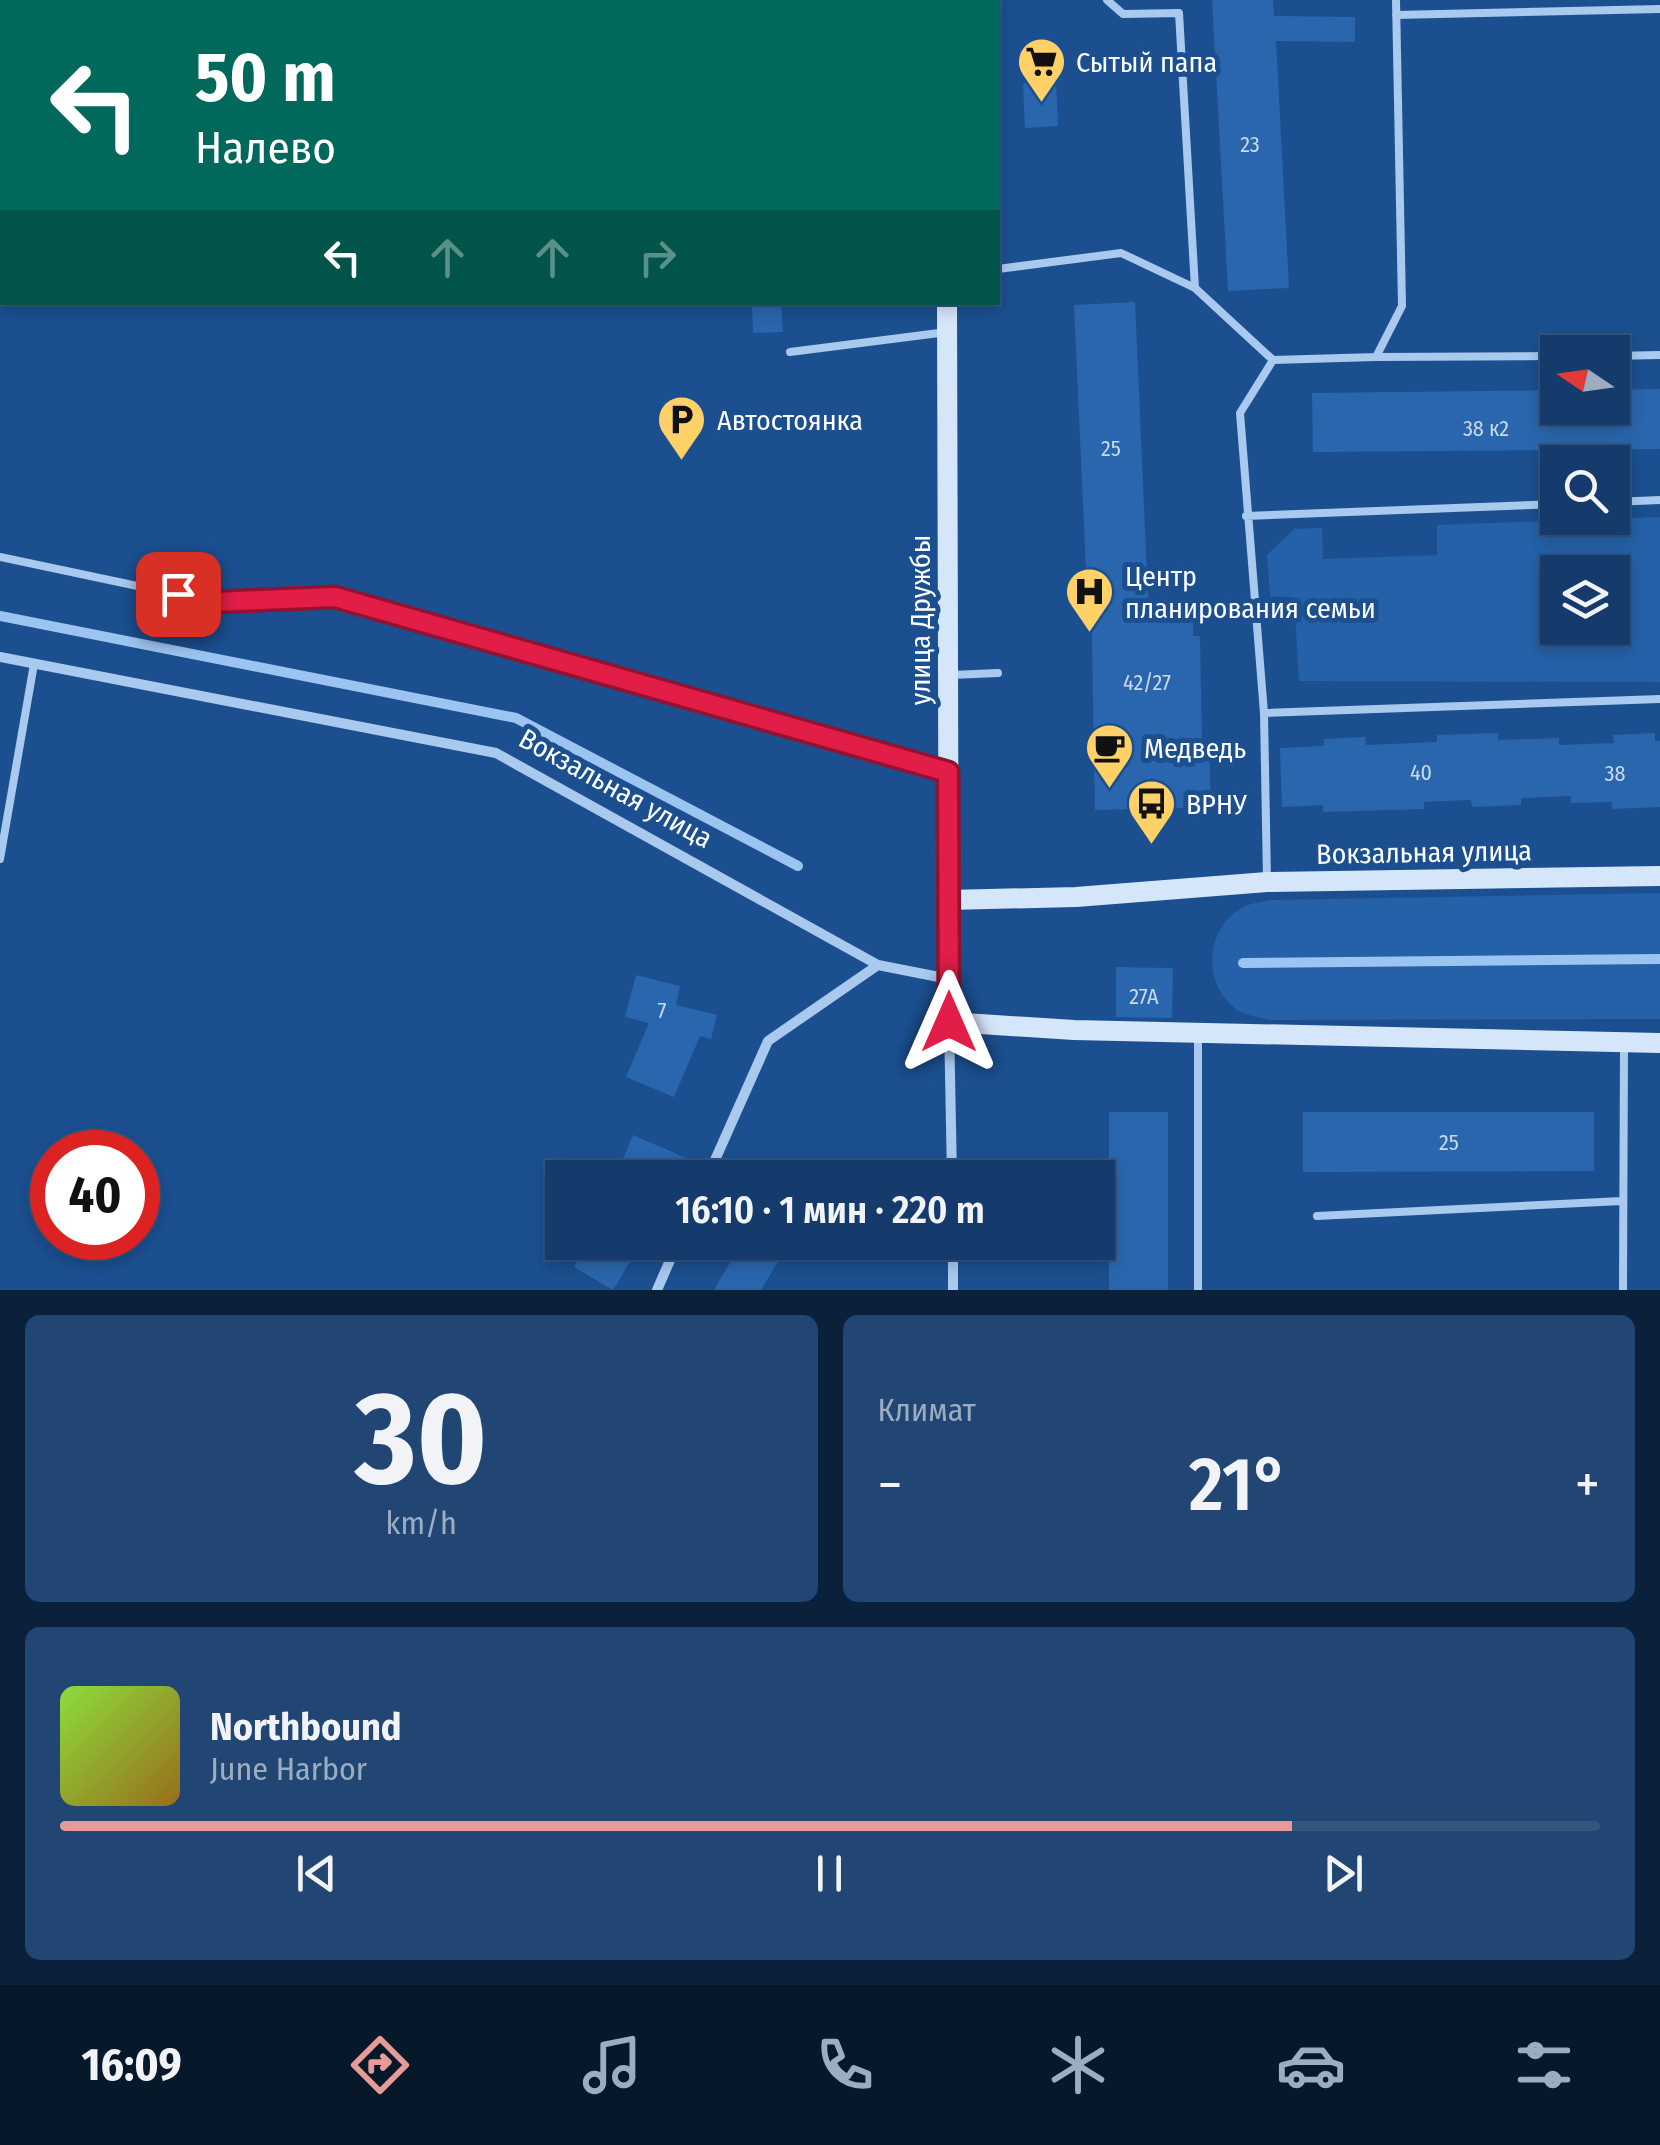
<!DOCTYPE html>
<html lang="ru">
<head>
<meta charset="utf-8">
<style>
  body { margin:0; font-family:"Fira Sans Condensed",sans-serif; background:#214673; color:#f1f3f6; height:100vh; display:flex; flex-direction:column; font-size:38px; white-space:nowrap }
  * { box-sizing:border-box; margin:0 }
  p { font-size:32px; color:#9dadc1 }
  .icon { flex:none; width:55px; height:55px; fill:none; stroke:currentColor; stroke-width:2; stroke-linecap:round; stroke-linejoin:round }
  .map { position:relative; height:1290px; overflow:hidden }
  .details { display:flex; flex-direction:column; gap:25px; padding:25px; background:#0b203b; flex:1 }
  .details>* { flex:none }
  .hud { position:absolute; left:0px; top:0px; width:1000px; height:305px; box-shadow:0 5px 15px #0003,0 0 0 2px #33557e; background:#00695c; color:#fff; overflow:hidden }
  .needle { width:65px; rotate:283deg }
  .fabs { position:absolute; left:1540px; top:335px; display:grid; gap:20px }
  .fabs a { display:grid; place-items:center; width:90px; height:90px; border-radius:0px; background:#143b6b; box-shadow:0 5px 15px #0003,0 0 0 2px #33557e; font-size:50px }
  .speed { position:absolute; left:30px; top:1130px; display:flex; gap:20px; font-size:50px; font-weight:700; text-align:center }
  .speed>* { display:grid; place-content:center; width:130px; height:130px; border-radius:50%; background:#143b6b; box-shadow:0 5px 15px #0003,0 0 0 2px #33557e; line-height:1 }
  .speed .limit { border:15px solid #d22; background:#fff; color:#111 }
  .pin { position:absolute; display:grid; place-items:center; width:85px; height:85px; color:#fff; margin:-42px; border-radius:20px; box-shadow:0 5px 15px #0006 }
  .me { position:absolute; width:110px; margin:-55px; rotate:0deg; stroke-linejoin:round; filter:drop-shadow(0 0 8px #0008) }
  .turn { display:flex; align-items:center; gap:35px; height:210px; padding:0 30px; font-size:45px }
  .turn .icon { width:130px; height:130px; stroke-width:2.5 }
  .turn b { display:block; font-size:70px; line-height:85px }
  .lanes { display:flex; align-items:center; height:95px; padding:0 30px; background:#0003; justify-content:center; gap:50px; direction:ltr }
  .lanes .off { opacity:.35 }
  .big { font-size:75px; font-weight:600; line-height:1.1 }
  .details .tile { flex:1; display:flex; flex-direction:column; justify-content:center; gap:15px; min-width:0; padding:0 35px; border-radius:15px; background:#214673 }
  .details .dial { align-items:center; gap:0 }
  .dial b { font-size:130px; line-height:1 }
  .song { display:flex; align-items:center; gap:30px }
  .cover { width:120px; height:120px; border-radius:15px; background:linear-gradient(135deg,hsl(90 70% 55%),hsl(40 70% 35%)) }
  .played { height:10px; border-radius:5px; background:linear-gradient(90deg,#e69b98 80%,#33557e 80%) }
  .keys { display:flex; justify-content:space-around; direction:ltr }
  .heat { display:flex; justify-content:space-between; align-items:center; font-size:55px; direction:ltr }
  .details .tiles { flex:1; display:grid; gap:25px; grid-template-columns:1fr 1fr }
  .tile:last-child { grid-column:span 2 }
  .trip { position:absolute; left:545px; top:1160px; width:570px; height:100px; border-radius:0px; background:#143b6b; box-shadow:0 5px 15px #0003,0 0 0 2px #33557e; font-weight:600; line-height:100px; text-align:center }
  .tab-bar { display:flex; height:160px; justify-content:space-around; align-items:center; background:#08182b; color:#9dadc1 }
  .tab-bar .icon { width:70px; height:70px }
  .tab-bar .selected { color:#e69b98 }
  .tab-bar b { font-size:45px; color:#f1f3f6 }
  .map>svg:first-child { display:block }
  .green { fill:#2461a8; fill-rule:evenodd }
  .lines { fill:none; stroke-linecap:round; stroke-linejoin:round }
  .stream { stroke:#9cc4f0; stroke-width:10 }
  .building { fill:#2a66ad }
  .lane { stroke:#a9c9ee; stroke-width:8 }
  .street { stroke:#a9c9ee; stroke-width:10 }
  .secondary { stroke:#d6e6fa; stroke-width:20 }
  .route-casing { stroke:#92132f; stroke-width:25 }
  .route { stroke:#e11d48; stroke-width:18 }
  .labels { text-anchor:middle; stroke-width:10; stroke-linejoin:round; paint-order:stroke }
  .number-label { font-size:22px; fill:#cad9ea }
  .poi-label { font-size:28px; fill:#fff; stroke:#1b4f8f; text-anchor:start }
  .street-label { font-size:28px; fill:#fff; stroke:#1b4f8f }
</style>
</head>
<body>
<div class="map">
<svg width="1660" height="1290" viewBox="0 0 1660 1290">
  <rect width="100%" height="100%" fill="#1b4f8f"/>
  <path class="green" d="M1660,517V682L1299,681L1294,597H1270L1267,555L1294,529L1322,528L1323,559L1437,555V525ZM1558,572H1612V628H1558Z
    M1660,893V1019L1270,1020C1260,1017 1247,1016 1239,1011C1202,987 1204,932 1240,909C1248,903 1262,902 1271,900Z"/>
  <g class="lines">
    <path class="stream" d="M0,616L516,718L798,866
      M1243,963L1660,959"/>
  </g>
  <path class="building" d="M1212,0H1273L1274,16L1355,17V42L1276,41L1289,288L1228,291Z
    M1056,81L1058,126L1025,128L1023,83Z
    M752,302H781L783,332L753,333Z
    M1135,302L1149,620H1193V636H1200L1202,744H1209L1211,807L1095,810L1091,594H1087L1074,305Z
    M1660,389V449L1313,452L1312,393L1558,390V408H1612V390Z
    M1498,733V740L1559,738V745L1614,743L1613,735L1655,733V741H1660V807L1612,809V802L1571,803V796L1521,798V805L1472,807L1471,800L1424,802V809L1323,812V805L1282,807L1280,748L1324,746V739L1365,737L1366,745L1437,742V735Z
    M1116,967L1173,968L1172,1018L1116,1017Z
    M636,975L680,986L676,1005L717,1015L711,1039L700,1036L674,1097L626,1077L649,1023L625,1017Z
    M1109,1112H1168V1290H1109Z
    M1303,1112H1594V1171L1303,1172Z
    M633,1135L686,1158L677,1178H615Z
    M589,1242H642L613,1290L574,1267Z
    M742,1242H790L761,1290H714Z"/>
  <g class="lines">
    <path class="lane" d="M474,0V2
      M739,0V2
      M1107,0L1123,14L1179,13L1195,288
      M1396,15L1660,9
      M998,269L1121,253L1195,288L1273,360L1376,357L1402,306L1396,0
      M790,352L947,332
      M1612,356L1660,355
      M1376,357L1558,356
      M1612,502L1660,500
      M1246,516L1558,504
      M0,557L213,602L335,597L944,770
      M952,675L998,673
      M1264,713L1660,699
      M0,859L34,664
      M1267,880L1264,713L1240,413L1273,360
      M1317,1216L1622,1201
      M1198,1290V1036
      M1623,1290L1624,1045"/>
    <path class="street" d="M0,657L496,753L878,965L949,979
      M949,1022L952,1178
      M707,1178L768,1041L878,965
      M953,1242V1290
      M657,1290L678,1242"/>
    <path class="secondary" d="M931,0V2
      M947,302L949,1022L1074,1030L1660,1043
      M948,900L1076,897L1267,882L1660,876"/>
  </g>
  <g class="lines">
    <defs>
      <path id="route" d="M178,594L213,602L335,597L948,772L949,1022"/>
    </defs>
    <use href="#route" class="route-casing"/>
    <use href="#route" class="route"/>
  </g>
  <defs>
    <symbol id="supermarket-pin" viewBox="-11 -11 22 30"><path d="M0 17L-7.5 6A9.5 9.5 0 1 1 7.5 6Z" fill="#ffd166" stroke="#1b4f8f"/><path d="M-6-5.5h2.5l.6 2H6L4.5 2H-2.5L-4.4-4H-6ZM-1.5 3.2a1.3 1.3 0 1 0 .1 0ZM3 3.2a1.3 1.3 0 1 0 .1 0Z" fill="#111"/></symbol>
    <symbol id="parking-pin" viewBox="-11 -11 22 30"><path d="M0 17L-7.5 6A9.5 9.5 0 1 1 7.5 6Z" fill="#ffd166" stroke="#1b4f8f"/><path d="M-3.5-5.5H1a3.5 3.5 0 0 1 0 7H-1V5.5H-3.5ZM-1-3.4V-.6H.8a1.4 1.4 0 0 0 0-2.8Z" fill="#111"/></symbol>
    <symbol id="hospital-pin" viewBox="-11 -11 22 30"><path d="M0 17L-7.5 6A9.5 9.5 0 1 1 7.5 6Z" fill="#ffd166" stroke="#1b4f8f"/><path d="M-5-5h3v3.5h4V-5h3V5h-3V1.5h-4V5h-3Z" fill="#111"/></symbol>
    <symbol id="cafe-pin" viewBox="-11 -11 22 30"><path d="M0 17L-7.5 6A9.5 9.5 0 1 1 7.5 6Z" fill="#ffd166" stroke="#1b4f8f"/><path d="M-5.5-4.5H6V0H3Q3 3.5 0 3.5H-2.5Q-5.5 3.5-5.5 0ZM3-3.2v2h1.7v-2ZM-6 4.5H4V6H-6Z" fill="#111"/></symbol>
    <symbol id="bus-pin" viewBox="-11 -11 22 30"><path d="M0 17L-7.5 6A9.5 9.5 0 1 1 7.5 6Z" fill="#ffd166" stroke="#1b4f8f"/><path d="M-5-6H5V4H4V6H2V4H-2V6H-4V4H-5ZM-3.5-4V0h7V-4ZM-3.5 1.2v1.5H-2V1.2ZM2 1.2v1.5H3.5V1.2Z" fill="#111"/></symbol>
  </defs>
  <g fill-rule="evenodd">
    <use href="#supermarket-pin" x="1014" y="34" width="55" height="75"/>
    <use href="#parking-pin" x="654" y="392" width="55" height="75"/>
    <use href="#hospital-pin" x="1062" y="564" width="55" height="75"/>
    <use href="#cafe-pin" x="1082" y="720" width="55" height="75"/>
    <use href="#bus-pin" x="1124" y="776" width="55" height="75"/>
  </g>
  <g class="labels">
    <g class="number-label">
      <text x="1250" y="152">23</text>
      <text x="1486" y="436">38 к2</text>
      <text x="1111" y="456">25</text>
      <text x="1147" y="690">42/27</text>
      <text x="1421" y="780">40</text>
      <text x="1615" y="781">38</text>
      <text x="1144" y="1004">27А</text>
      <text x="662" y="1018">7</text>
      <text x="1449" y="1150">25</text>
    </g>
    <g class="poi-label">
      <text x="1076" y="72">Сытый папа</text>
      <text x="717" y="430">Автостоянка</text>
      <text x="1125" y="586">Центр<tspan x="1125" dy="32">планирования семьи</tspan></text>
      <text x="1144" y="758">Медведь</text>
      <text x="1186" y="814">ВРНУ</text>
    </g>
    <g class="street-label">
      <text transform="translate(920 620) rotate(-90)" y="10">улица Дружбы</text>
      <text transform="translate(616 788) rotate(29)" y="10">Вокзальная улица</text>
      <text transform="translate(1424 852) rotate(-1)" y="10">Вокзальная улица</text>
    </g>
  </g>
</svg>
<div class="fabs">
<a><svg class="needle" viewBox="-14 -14 28 28"><path d="M0-13l5 13h-10z" fill="#e53935"/><path d="M0 13l5-13h-10z" fill="#9dadc1"/></svg></a>
<a><svg class="icon" aria-label="search" viewBox="0 0 24 24"><circle cx="10" cy="10" r="6"/><path d="M15 15l6 6"/></svg></a>
<a><svg class="icon" aria-label="layers" viewBox="0 0 24 24"><path d="M12 4l9 5-9 5-9-5zM3 14l9 5 9-5"/></svg></a>
</div>
<div class="speed"><div class="limit">40</div></div>
<div class="pin" style="left:178px;top:594px;background:#d93025"><svg class="icon" aria-label="arrive" viewBox="0 0 24 24"><path d="M6 21V4h12l-3 4 3 4H6"/></svg></div>
<svg class="me" style="left:949px;top:1022px" viewBox="-20 -20 40 40"><path d="M0-17L14 15 0 8-14 15z" fill="#e11d48" stroke="#fff" stroke-width="4"/></svg>
<div class="trip">16:10 · 1 мин · 220 m</div>
<div class="hud">
<div class="turn"><svg class="icon" aria-label="left" viewBox="0 0 24 24"><path d="M17 20v-9H6M10 6l-5 5 5 5"/></svg><div><b>50 m</b>Налево</div></div>
<div class="lanes"><svg class="icon" aria-label="left" viewBox="0 0 24 24"><path d="M17 20v-9H6M10 6l-5 5 5 5"/></svg><svg class="icon off" aria-label="ahead" viewBox="0 0 24 24"><path d="M12 20V5M6 11l6-6 6 6"/></svg><svg class="icon off" aria-label="ahead" viewBox="0 0 24 24"><path d="M12 20V5M6 11l6-6 6 6"/></svg><svg class="icon off" aria-label="right" viewBox="0 0 24 24"><path d="M7 20v-9h11M14 6l5 5-5 5"/></svg></div>
</div>
</div>
<section class="details">
<div class="tiles">
<div class="tile dial"><b>30</b><p>km/h</p></div>
<div class="tile"><p>Климат</p>
<div class="heat"><a>−</a><b class="big">21°</b><a>+</a></div>
</div>
<div class="tile">
<div class="song"><i class="cover"></i><div><b>Northbound</b><p>June Harbor</p></div></div>
<div class="played"></div>
<div class="keys"><svg class="icon" aria-label="previous" viewBox="0 0 24 24"><path d="M18 5L8 12l10 7zM5 5v14"/></svg><svg class="icon" aria-label="pause" viewBox="0 0 24 24"><path d="M8 5v14M16 5v14"/></svg><svg class="icon" aria-label="next" viewBox="0 0 24 24"><path d="M6 5l10 7-10 7zM19 5v14"/></svg></div>
</div>
</div>
</section>
<nav class="tab-bar">
<b>16:09</b>
<svg class="icon selected" aria-label="directions" viewBox="0 0 24 24"><path d="M12 3l9 9-9 9-9-9zM9 14v-3h6M13 9l2 2-2 2"/></svg>
<svg class="icon" aria-label="music" viewBox="0 0 24 24"><path d="M9 18V5l10-2v13"/><circle cx="6" cy="18" r="3"/><circle cx="16" cy="16" r="3"/></svg>
<svg class="icon" aria-label="phone" viewBox="0 0 24 24"><path d="M5 4h4l2 5-3 2q2 4 5 5l2-3 5 2v4C11 20 4 13 5 4z"/></svg>
<svg class="icon" aria-label="climate" viewBox="0 0 24 24"><path d="M12 3v18M4 7l16 10M4 17L20 7"/></svg>
<svg class="icon" aria-label="car" viewBox="0 0 24 24"><path d="M5 17H2v-5l4-1 3-4h7l3 4 3 1v5h-3M9 17h6M6 11h13"/><circle cx="7" cy="17" r="2"/><circle cx="17" cy="17" r="2"/></svg>
<svg class="icon" aria-label="filters" viewBox="0 0 24 24"><path d="M4 7h16M4 17h16"/><circle cx="9" cy="7" r="2"/><circle cx="15" cy="17" r="2"/></svg>
</nav>
</body>
</html>
